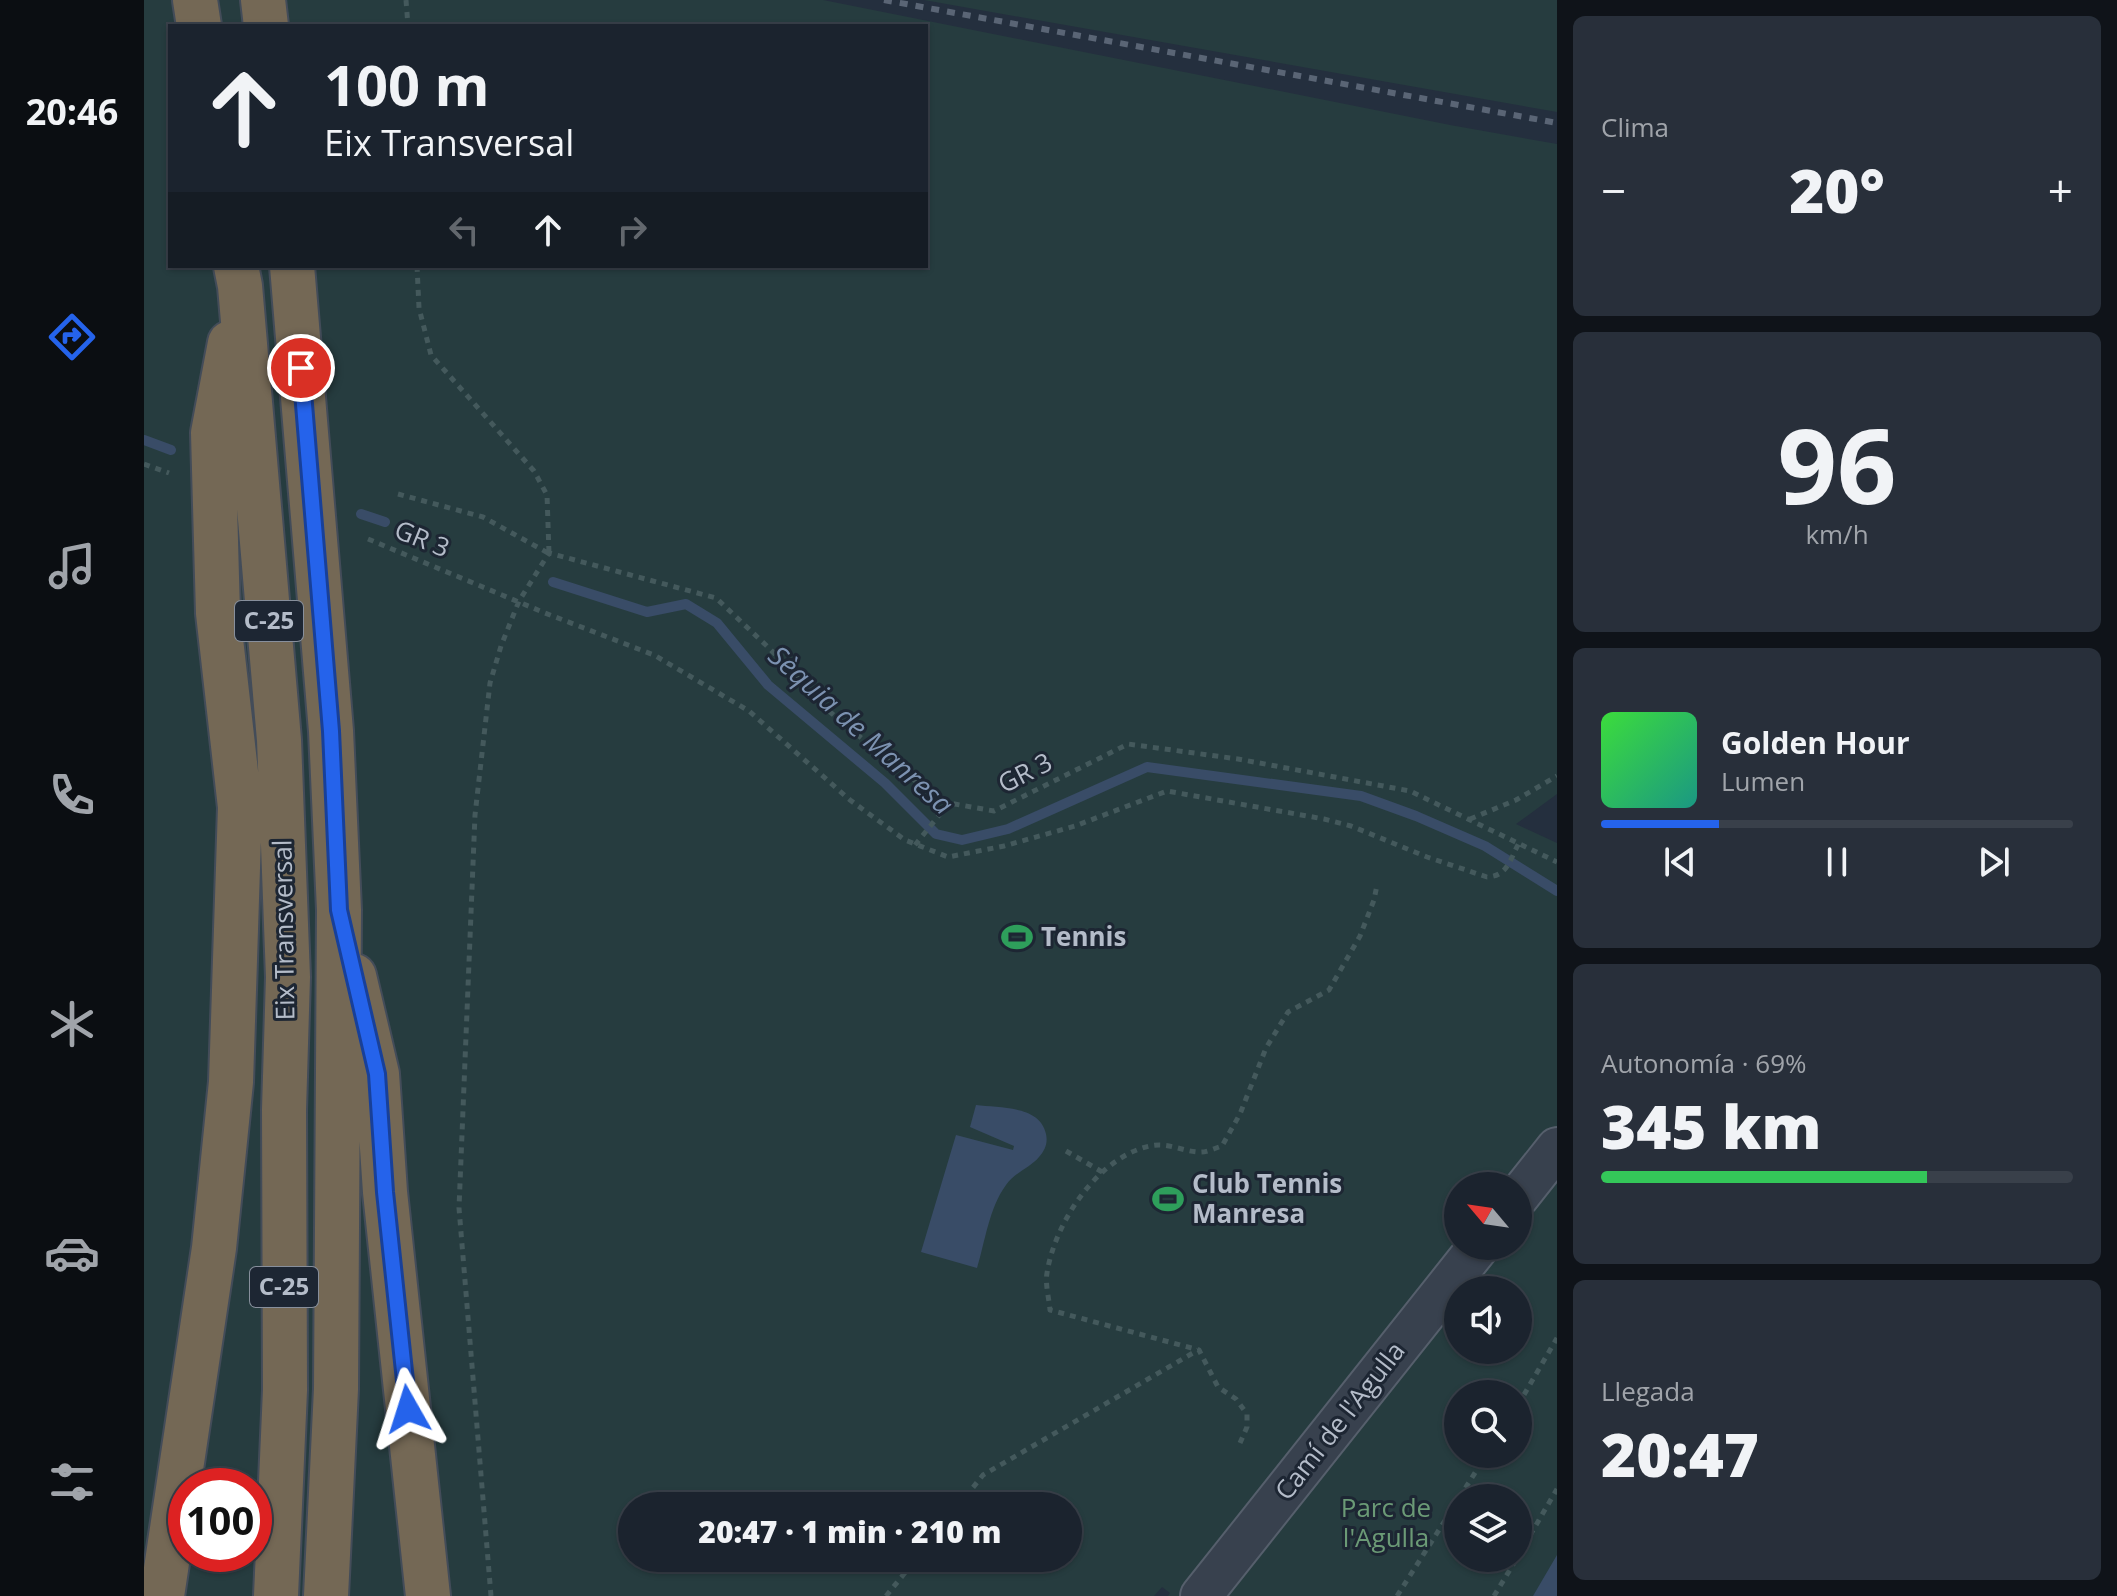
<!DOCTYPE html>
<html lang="es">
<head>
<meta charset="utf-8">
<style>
  body { margin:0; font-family:"Open Sans",sans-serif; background:#282f3a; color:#f1f3f6; height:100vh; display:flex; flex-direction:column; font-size:30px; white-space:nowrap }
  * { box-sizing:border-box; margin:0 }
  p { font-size:26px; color:#a0a4aa }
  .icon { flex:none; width:44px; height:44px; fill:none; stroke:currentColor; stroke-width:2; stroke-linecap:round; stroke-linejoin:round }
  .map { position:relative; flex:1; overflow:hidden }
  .details { display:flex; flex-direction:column; gap:16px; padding:16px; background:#0f1319; width:560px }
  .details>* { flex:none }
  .hud { position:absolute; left:24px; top:24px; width:760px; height:244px; border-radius:0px; box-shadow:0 2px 6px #0004,0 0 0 2px #39404a; background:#1b232e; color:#f1f3f6; overflow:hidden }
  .needle { width:52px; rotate:299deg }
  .buttons { position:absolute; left:1300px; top:1172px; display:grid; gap:16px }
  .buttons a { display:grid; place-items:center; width:88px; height:88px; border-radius:50%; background:#1b232e; box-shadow:0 2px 6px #0004,0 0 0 2px #39404a; font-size:40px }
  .speed { position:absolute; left:24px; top:1468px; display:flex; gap:16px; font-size:40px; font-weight:700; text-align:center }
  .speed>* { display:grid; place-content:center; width:104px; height:104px; border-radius:50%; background:#1b232e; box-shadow:0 2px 6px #0004,0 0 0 2px #39404a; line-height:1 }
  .speed .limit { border:12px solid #d22; background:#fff; color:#111 }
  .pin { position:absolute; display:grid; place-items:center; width:68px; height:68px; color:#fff; margin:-34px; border:4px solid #fff; border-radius:50%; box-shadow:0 2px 8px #0007 }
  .me { position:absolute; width:88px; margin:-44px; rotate:354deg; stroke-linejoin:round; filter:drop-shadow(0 0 6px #0008) }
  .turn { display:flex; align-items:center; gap:28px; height:168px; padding:0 24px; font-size:36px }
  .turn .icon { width:104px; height:104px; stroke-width:2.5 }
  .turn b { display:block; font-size:56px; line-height:68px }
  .lanes { display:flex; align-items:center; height:76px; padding:0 24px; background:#0003; justify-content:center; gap:40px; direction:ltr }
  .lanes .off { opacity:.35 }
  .big { font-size:60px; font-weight:800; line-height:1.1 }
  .details .widget { flex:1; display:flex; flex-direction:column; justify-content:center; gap:12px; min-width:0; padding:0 28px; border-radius:12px; background:#282f3a }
  .details .dial { align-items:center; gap:0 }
  .dial b { font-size:104px; line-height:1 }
  .song { display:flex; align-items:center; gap:24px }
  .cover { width:96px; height:96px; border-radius:12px; background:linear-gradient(135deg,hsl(120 70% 55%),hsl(170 70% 35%)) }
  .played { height:8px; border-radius:4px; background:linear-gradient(90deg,#2563eb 25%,#39404a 25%) }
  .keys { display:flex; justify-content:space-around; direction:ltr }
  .heat { display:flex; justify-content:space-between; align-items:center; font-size:44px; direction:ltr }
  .charge { height:12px; border-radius:6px; background:linear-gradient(90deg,#34c759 69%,#39404a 0) }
  .trip { position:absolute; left:474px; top:1492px; width:464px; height:80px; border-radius:40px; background:#1b232e; box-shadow:0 2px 6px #0004,0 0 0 2px #39404a; font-weight:800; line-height:80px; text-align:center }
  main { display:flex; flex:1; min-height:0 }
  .tab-bar { display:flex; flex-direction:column; width:144px; justify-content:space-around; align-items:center; background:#0b0e12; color:#a0a4aa }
  .tab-bar .icon { width:56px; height:56px }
  .tab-bar .current { color:#2563eb }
  .tab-bar b { font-size:36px; color:#f1f3f6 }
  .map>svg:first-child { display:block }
  .green { fill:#263c3f; fill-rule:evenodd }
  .water { fill:#394c67 }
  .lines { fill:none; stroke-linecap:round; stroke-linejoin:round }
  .stream { stroke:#394c67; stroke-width:10 }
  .street-casing { stroke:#565f6c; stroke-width:44 }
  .highway-casing { stroke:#434c59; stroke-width:48 }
  .path { stroke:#44595c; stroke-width:5; stroke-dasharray:6 6; stroke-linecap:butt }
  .street { stroke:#38414e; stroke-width:40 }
  .highway { stroke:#746855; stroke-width:44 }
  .rail { stroke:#5a6575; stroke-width:6; stroke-dasharray:8 8; stroke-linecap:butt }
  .route-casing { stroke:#184099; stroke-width:20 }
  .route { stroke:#2563eb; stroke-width:14 }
  .labels { text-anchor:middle; stroke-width:6; stroke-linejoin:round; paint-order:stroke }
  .shield { fill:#1d2633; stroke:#878f9c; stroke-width:2 }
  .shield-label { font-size:24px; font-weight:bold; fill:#b4bcc9 }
  .street-label { font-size:26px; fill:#b4bcc9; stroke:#1d2633 }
  .poi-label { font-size:26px; font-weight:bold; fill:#b4bcc9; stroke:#1d2633; text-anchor:start }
  .park-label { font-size:26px; fill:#6b9a76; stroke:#1d2633 }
  .water-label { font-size:28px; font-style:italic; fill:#7c92b1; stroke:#1d2633 }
</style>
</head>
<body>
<main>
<nav class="tab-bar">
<b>20:46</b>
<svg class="icon current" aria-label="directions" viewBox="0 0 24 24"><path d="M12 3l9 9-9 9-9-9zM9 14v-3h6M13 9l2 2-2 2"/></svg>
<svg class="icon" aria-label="music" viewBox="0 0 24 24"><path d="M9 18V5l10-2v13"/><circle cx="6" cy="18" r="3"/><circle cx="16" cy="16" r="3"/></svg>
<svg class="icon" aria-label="phone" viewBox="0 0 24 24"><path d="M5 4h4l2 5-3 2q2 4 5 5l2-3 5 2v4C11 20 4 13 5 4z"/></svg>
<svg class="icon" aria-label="climate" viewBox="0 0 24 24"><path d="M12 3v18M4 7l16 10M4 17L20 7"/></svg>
<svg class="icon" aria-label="car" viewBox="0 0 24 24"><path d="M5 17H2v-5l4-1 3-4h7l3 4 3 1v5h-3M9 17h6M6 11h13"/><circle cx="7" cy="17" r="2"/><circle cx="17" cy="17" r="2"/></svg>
<svg class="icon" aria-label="filters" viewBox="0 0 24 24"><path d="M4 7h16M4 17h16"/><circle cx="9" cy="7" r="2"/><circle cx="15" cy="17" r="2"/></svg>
</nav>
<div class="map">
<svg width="1413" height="1596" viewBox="0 0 1413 1596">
  <rect width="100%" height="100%" fill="#242f3e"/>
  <path class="green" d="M0,0H679L1306,125L1413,144V794L1372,824L1413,843V1596H1024L1026,1593L1018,1587L1010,1596H0ZM26,26H782V266H26ZM1314,1186H1374V1246H1314ZM1314,1290H1374V1350H1314ZM1314,1394H1374V1454H1314ZM42,1486H110V1554H42ZM1314,1498H1374V1558H1314ZM488,1506H924V1558H488Z
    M780,0H1413V112Z"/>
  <path class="water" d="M832,1105C855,1108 896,1105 902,1134C904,1143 901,1150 895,1157C886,1168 871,1172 862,1185C845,1208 841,1242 833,1268L777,1252L812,1135L869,1150L870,1146L826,1127Z
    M1413,1555V1596H1389Z"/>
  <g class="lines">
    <path class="stream" d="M0,440L27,450
      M217,514L241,522
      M409,582L503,612L542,604L573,623L624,685L741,783L792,834L818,840L864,829L1003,767L1217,796L1272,816L1341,846L1413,891"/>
    <defs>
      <path id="street" d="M1374,1197L1413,1148
        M1057,1596L1335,1246"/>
      <path id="highway" d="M51,0L55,26
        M119,0L122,26
        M92,266L96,286L135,740L144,977L140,1110L141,1390L132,1596
        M148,266L187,731L195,910L192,1389L182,1596
        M210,976L233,1074L241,1192L284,1596
        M18,1596L70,1248L87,1082L96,807L74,613L69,433L86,343"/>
    </defs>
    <use href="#street" class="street-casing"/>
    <use href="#highway" class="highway-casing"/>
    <path class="path" d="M262,0L264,26
      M273,266L275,308L287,355L390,471L403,495L405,553
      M0,464L25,473
      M254,494L339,517L404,553
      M224,539L401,613L510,655L605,711L706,800L761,840L804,857L860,846L931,826L1023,791L1180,819L1207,826L1283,857L1343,877C1364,876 1366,859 1375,843
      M1326,819L1372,800L1413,776
      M771,845L805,803
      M922,1151L960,1173
      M1374,1405L1413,1338
      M1096,1443L1103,1427V1414L1092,1399L1074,1387L1055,1350L906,1310C905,1298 901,1284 903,1273C911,1222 954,1157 1006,1146C1023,1142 1038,1151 1054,1152C1062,1153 1071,1148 1078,1146L1096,1114L1122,1048L1144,1012L1185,990L1216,936L1230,900L1233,885
      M1315,1498L1343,1454
      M814,1506L839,1475L1054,1350
      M1374,1556L1413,1489
      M347,1596L315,1208L331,815L346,683L357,646L375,601L405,553L572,598L625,648L686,712L761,774L805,803L850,811L984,744L1094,759L1266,791L1413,862
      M742,1596L773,1558
      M1253,1596L1314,1500
      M1350,1596L1373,1558"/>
    <use href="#street" class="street"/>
    <use href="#highway" class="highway"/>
    <path class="rail" d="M740,0L1413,123"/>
  </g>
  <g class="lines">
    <defs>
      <path id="route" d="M157,368L187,731L195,910L233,1074L241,1192L264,1409"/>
    </defs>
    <use href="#route" class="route-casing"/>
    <use href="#route" class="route"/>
  </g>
  <defs>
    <symbol id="stadium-bare" viewBox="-9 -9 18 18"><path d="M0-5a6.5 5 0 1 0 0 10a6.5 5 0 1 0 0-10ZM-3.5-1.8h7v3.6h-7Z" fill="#2e9e5b" stroke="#1d2633" stroke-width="2.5" paint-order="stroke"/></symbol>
  </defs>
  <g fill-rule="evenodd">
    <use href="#stadium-bare" x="851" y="915" width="44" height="44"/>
    <use href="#stadium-bare" x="1002" y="1177" width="44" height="44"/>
  </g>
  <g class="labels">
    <g class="shield">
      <rect x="91" y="601" width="68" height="40" rx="6"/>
      <rect x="106" y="1267" width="68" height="40" rx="6"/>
    </g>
    <g class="shield-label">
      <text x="125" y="629">C-25</text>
      <text x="140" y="1295">C-25</text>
    </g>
    <g class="street-label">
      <text transform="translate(278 539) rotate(22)" y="9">GR 3</text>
      <text transform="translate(881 773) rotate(-27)" y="9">GR 3</text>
      <text transform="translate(140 930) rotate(-91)" y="9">Eix Transversal</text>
      <text transform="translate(1196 1421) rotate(-52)" y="9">Camí de l'Agulla</text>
    </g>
    <g class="poi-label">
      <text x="897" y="946">Tennis</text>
      <text x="1048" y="1193">Club Tennis<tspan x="1048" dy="30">Manresa</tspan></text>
    </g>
    <g class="park-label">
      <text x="1242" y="1517">Parc de<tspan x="1242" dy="30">l'Agulla</tspan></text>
    </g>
    <g class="water-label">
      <text transform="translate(717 730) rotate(42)" y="10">Sèquia de Manresa</text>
    </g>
  </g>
</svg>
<div class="buttons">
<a><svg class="needle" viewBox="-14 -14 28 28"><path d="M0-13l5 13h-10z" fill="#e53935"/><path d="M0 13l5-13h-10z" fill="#a0a4aa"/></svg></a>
<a><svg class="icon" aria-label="sound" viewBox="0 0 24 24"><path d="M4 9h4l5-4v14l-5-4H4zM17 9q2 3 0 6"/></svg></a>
<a><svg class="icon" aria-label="search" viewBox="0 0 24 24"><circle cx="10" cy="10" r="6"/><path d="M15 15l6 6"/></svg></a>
<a><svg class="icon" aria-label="layers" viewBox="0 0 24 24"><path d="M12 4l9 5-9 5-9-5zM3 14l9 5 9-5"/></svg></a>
</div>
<div class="speed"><div class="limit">100</div></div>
<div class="pin" style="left:157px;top:368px;background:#d93025"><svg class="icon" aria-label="arrive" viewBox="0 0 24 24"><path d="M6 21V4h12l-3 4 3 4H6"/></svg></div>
<svg class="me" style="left:264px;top:1409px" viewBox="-20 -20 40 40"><path d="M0-17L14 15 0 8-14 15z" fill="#2563eb" stroke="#fff" stroke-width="4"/></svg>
<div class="trip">20:47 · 1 min · 210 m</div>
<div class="hud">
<div class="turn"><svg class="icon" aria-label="ahead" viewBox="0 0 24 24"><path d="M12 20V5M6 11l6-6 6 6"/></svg><div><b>100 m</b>Eix Transversal</div></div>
<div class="lanes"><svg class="icon off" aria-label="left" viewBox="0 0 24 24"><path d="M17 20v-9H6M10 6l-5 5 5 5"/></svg><svg class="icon" aria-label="ahead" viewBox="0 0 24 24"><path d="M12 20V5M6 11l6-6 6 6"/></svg><svg class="icon off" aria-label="right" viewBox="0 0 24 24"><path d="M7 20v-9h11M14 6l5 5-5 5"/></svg></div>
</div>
</div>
<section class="details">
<div class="widget"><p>Clima</p>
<div class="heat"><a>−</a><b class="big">20°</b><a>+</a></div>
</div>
<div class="widget dial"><b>96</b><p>km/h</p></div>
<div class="widget">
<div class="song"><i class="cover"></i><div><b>Golden Hour</b><p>Lumen</p></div></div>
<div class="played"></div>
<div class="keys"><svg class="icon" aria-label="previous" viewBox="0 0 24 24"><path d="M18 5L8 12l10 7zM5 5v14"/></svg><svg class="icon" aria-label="pause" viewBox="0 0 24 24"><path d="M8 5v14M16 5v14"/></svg><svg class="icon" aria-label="next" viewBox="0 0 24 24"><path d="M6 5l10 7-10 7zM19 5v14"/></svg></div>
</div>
<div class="widget"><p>Autonomía · 69%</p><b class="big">345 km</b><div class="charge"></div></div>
<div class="widget"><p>Llegada</p><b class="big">20:47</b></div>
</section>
</main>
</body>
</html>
